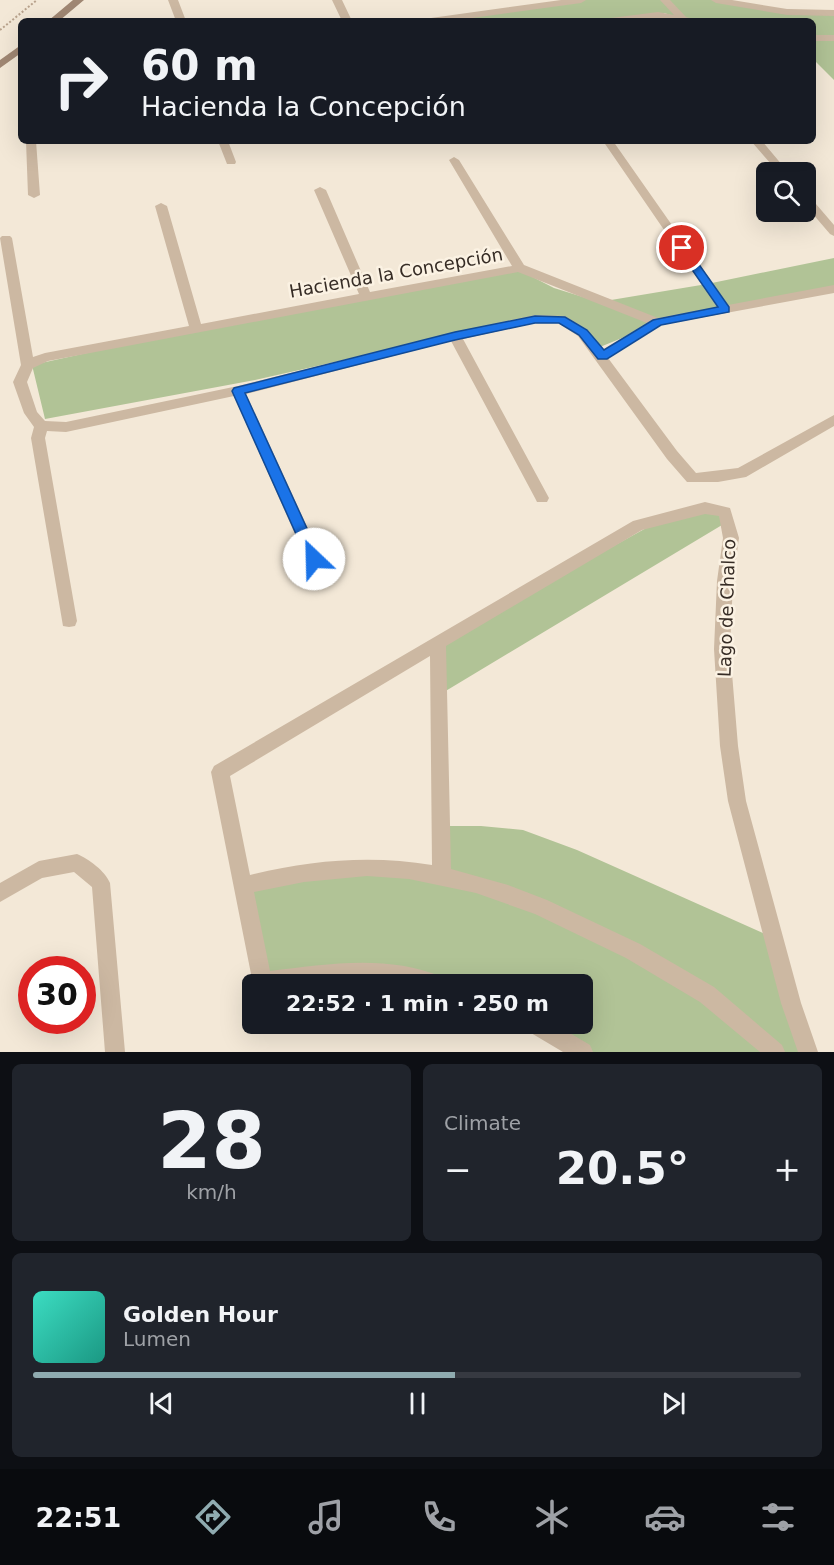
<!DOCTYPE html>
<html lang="en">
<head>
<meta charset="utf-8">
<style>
  body { margin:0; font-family:"DejaVu Sans",sans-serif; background:#20242c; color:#f1f3f6; height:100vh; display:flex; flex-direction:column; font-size:22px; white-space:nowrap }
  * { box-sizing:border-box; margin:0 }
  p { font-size:20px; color:#9ea1a6 }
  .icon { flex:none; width:33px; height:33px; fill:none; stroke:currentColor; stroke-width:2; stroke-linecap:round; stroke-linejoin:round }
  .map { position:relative; height:1052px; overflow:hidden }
  .sheet { display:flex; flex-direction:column; gap:12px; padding:12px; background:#0d0f14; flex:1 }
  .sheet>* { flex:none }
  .guide { position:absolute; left:18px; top:18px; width:798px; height:126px; border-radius:9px; box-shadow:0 6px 24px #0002; background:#171b24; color:#f1f3f6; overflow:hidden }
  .buttons { position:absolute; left:756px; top:162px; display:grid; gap:12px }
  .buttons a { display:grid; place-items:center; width:60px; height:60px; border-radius:9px; background:#171b24; box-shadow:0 6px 24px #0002; font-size:30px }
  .speed { position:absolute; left:18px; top:956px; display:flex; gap:12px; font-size:30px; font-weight:700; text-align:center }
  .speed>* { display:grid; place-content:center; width:78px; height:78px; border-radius:50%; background:#171b24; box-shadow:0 6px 24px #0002; line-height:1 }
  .speed .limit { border:9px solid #d22; background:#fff; color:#111 }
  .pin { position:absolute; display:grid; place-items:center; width:51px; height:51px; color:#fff; margin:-26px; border:3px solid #fff; border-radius:50%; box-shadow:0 2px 6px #0007 }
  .me { position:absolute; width:66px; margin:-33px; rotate:336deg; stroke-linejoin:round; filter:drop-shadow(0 0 4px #0008) }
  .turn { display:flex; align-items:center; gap:21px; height:126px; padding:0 24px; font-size:27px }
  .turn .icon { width:78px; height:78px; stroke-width:2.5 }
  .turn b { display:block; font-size:42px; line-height:51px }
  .big { font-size:45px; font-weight:600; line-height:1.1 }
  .sheet .card { flex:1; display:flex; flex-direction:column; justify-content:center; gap:9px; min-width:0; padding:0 21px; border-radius:9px; background:#20242c }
  .sheet .dial { align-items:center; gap:0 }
  .dial b { font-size:78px; line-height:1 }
  .song { display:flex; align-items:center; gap:18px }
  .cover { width:72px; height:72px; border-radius:9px; background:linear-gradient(135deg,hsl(170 70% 55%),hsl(170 70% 35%)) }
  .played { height:6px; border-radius:3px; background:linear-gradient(90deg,#8fabb0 55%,#363941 55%) }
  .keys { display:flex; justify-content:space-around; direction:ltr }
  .heat { display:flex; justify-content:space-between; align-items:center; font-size:33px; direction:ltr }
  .sheet .tiles { flex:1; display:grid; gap:12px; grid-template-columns:1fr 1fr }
  .card:last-child { grid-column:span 2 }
  .trip { position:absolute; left:242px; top:974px; width:351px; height:60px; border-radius:9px; background:#171b24; box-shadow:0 6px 24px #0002; font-weight:600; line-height:60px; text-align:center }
  .tab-bar { display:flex; height:96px; justify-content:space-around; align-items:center; background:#090b0e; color:#9ea1a6 }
  .tab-bar .icon { width:42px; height:42px }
  .tab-bar .active { color:#8fabb0 }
  .tab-bar b { font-size:27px; color:#f1f3f6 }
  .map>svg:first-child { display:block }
  .green { fill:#b1c396 }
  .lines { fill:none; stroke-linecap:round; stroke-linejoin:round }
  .path { stroke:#b8a28c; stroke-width:2; stroke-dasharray:2 2; stroke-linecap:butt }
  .street { fill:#ccb8a2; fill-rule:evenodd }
  .secondary { fill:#a08773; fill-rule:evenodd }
  .route { fill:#1a73e8; stroke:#114b97; stroke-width:1.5 }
  .labels { text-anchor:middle; stroke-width:5; stroke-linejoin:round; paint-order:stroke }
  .street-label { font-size:18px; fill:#362c25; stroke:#fbf2e3 }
</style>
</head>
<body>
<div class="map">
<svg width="834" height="1052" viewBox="0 0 834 1052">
  <rect width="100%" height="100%" fill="#f3e8d7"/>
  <path class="green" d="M578,0H716L742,6L834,13V80L813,59V21H690L664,13L606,21H434Z
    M834,258V288L661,322L600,347L591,336L565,319L530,318L255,380L45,419L32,365L196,329L519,270L554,288L599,302L707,284Z
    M725,512L727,522L439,695L438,643L668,516Z
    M441,826H481L523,830L577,850L772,937L808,1052H583L533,1023H582V984L262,982L242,886L349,867L442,877Z"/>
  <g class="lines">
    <path class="path" d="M0,30L37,0"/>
    <path class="street" d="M168,0H178L186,21H176Z
      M332,0H342L352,21H342Z
      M561,0H586L581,3L451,21H426L431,18Z
      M660,0H670L686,17L699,21L658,18L606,21L611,18L658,12L674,15Z
      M711,0H732L787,9L834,10V16L787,15L716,3Z
      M813,35H834V41H813Z
      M26,141H36L40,195L34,198L28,195Z
      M218,141H228L236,162L235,164H227Z
      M603,141H613L728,305L834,285V293L661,325L608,358L677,451L696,473L738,468L834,415V426L746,477L718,482H687L667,459L578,336L558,323H535L463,339L549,498L547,502H537L535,498L451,341L246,394L322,559L319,563H309L306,559L234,396L66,432L47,431L45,438L77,621L75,626L69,627L63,626L31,438L34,427L24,413L13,382L21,365L0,238L2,236H10L12,238L33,357L45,353L189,326L155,206L161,203L167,206L201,324L359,294L314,190L320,187L326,190L370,292L512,266L449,160L454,157L459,160L524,265L658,318L717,307ZM518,272L647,323L602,350L588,330L565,316L535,315L455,332L238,386L66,422L45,421L37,412L27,382L33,368L48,361Z
      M751,141H762L788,172H778Z
      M806,196L810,197L834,225V236L830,234L806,206Z
      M705,502L730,508L739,538L733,581L730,649L738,746L746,801L801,1003L818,1052H798L781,1003L728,801L720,746L714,649L717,581L723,538L719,516L705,514L642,530L446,646L451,869L508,885L547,900L640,944L714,987L782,1045L785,1052H760L700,1002L626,958L535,914L476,893L409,879L367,876L304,882L254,892L270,971C327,964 387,954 442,977L445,984H253L211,772L214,766L633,521ZM430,656L432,865C371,855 311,860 250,875L230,776Z
      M77,854C89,859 105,871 110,883L125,1052H105L92,887L74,872L42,878L0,902V883L39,861Z
      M523,1023H553L590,1045L593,1052H563L526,1030Z"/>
    <path class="secondary" d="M73,0H84L59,21H48Z
      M21,45V53L0,68V60Z"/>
  </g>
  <path class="route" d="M682,245L686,246L729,307V312L661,325L607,359H598L579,335L559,323H535L455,340L245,393L321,559L319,563H309L232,391L234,388L455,332L535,316L565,317L587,330L604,350L653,320L718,307L677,248Z"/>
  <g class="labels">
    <g class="street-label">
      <text transform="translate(396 273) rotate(-10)" y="6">Hacienda la Concepción</text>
      <text transform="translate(727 608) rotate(-88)" y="6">Lago de Chalco</text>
    </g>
  </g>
</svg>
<div class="buttons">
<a><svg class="icon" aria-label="search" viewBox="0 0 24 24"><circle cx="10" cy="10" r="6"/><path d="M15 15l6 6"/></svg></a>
</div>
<div class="speed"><div class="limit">30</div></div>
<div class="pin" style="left:682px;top:248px;background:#d93025"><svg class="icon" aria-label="arrive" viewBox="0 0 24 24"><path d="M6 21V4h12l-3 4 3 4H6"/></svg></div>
<svg class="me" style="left:314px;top:559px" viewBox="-20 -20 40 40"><circle r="19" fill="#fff"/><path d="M0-13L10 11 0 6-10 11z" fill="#1a73e8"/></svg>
<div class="trip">22:52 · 1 min · 250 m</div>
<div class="guide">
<div class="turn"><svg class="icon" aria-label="right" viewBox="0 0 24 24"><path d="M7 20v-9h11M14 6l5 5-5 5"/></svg><div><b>60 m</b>Hacienda la Concepción</div></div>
</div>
</div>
<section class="sheet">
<div class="tiles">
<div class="card dial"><b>28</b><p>km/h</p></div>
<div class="card"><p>Climate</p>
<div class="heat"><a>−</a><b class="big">20.5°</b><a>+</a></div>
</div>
<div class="card">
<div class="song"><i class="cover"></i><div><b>Golden Hour</b><p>Lumen</p></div></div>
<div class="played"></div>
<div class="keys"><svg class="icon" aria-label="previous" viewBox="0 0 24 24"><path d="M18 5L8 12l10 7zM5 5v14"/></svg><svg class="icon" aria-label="pause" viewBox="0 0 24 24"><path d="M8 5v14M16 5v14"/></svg><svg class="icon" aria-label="next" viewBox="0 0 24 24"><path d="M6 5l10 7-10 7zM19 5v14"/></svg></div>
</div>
</div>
</section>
<nav class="tab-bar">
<b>22:51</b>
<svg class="icon active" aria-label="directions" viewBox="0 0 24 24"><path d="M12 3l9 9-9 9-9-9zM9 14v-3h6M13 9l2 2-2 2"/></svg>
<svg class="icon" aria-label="music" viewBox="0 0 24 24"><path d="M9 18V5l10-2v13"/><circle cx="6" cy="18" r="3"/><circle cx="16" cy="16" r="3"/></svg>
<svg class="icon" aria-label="phone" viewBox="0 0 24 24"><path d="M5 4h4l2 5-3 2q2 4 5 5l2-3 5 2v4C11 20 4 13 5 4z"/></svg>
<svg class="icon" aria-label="climate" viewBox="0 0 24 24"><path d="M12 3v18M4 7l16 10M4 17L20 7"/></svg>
<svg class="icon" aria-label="car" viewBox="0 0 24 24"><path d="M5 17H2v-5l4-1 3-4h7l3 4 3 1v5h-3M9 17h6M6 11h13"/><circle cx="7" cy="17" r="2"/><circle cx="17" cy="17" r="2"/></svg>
<svg class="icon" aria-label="filters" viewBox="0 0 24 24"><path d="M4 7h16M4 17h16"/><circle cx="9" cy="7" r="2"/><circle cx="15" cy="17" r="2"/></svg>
</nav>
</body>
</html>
